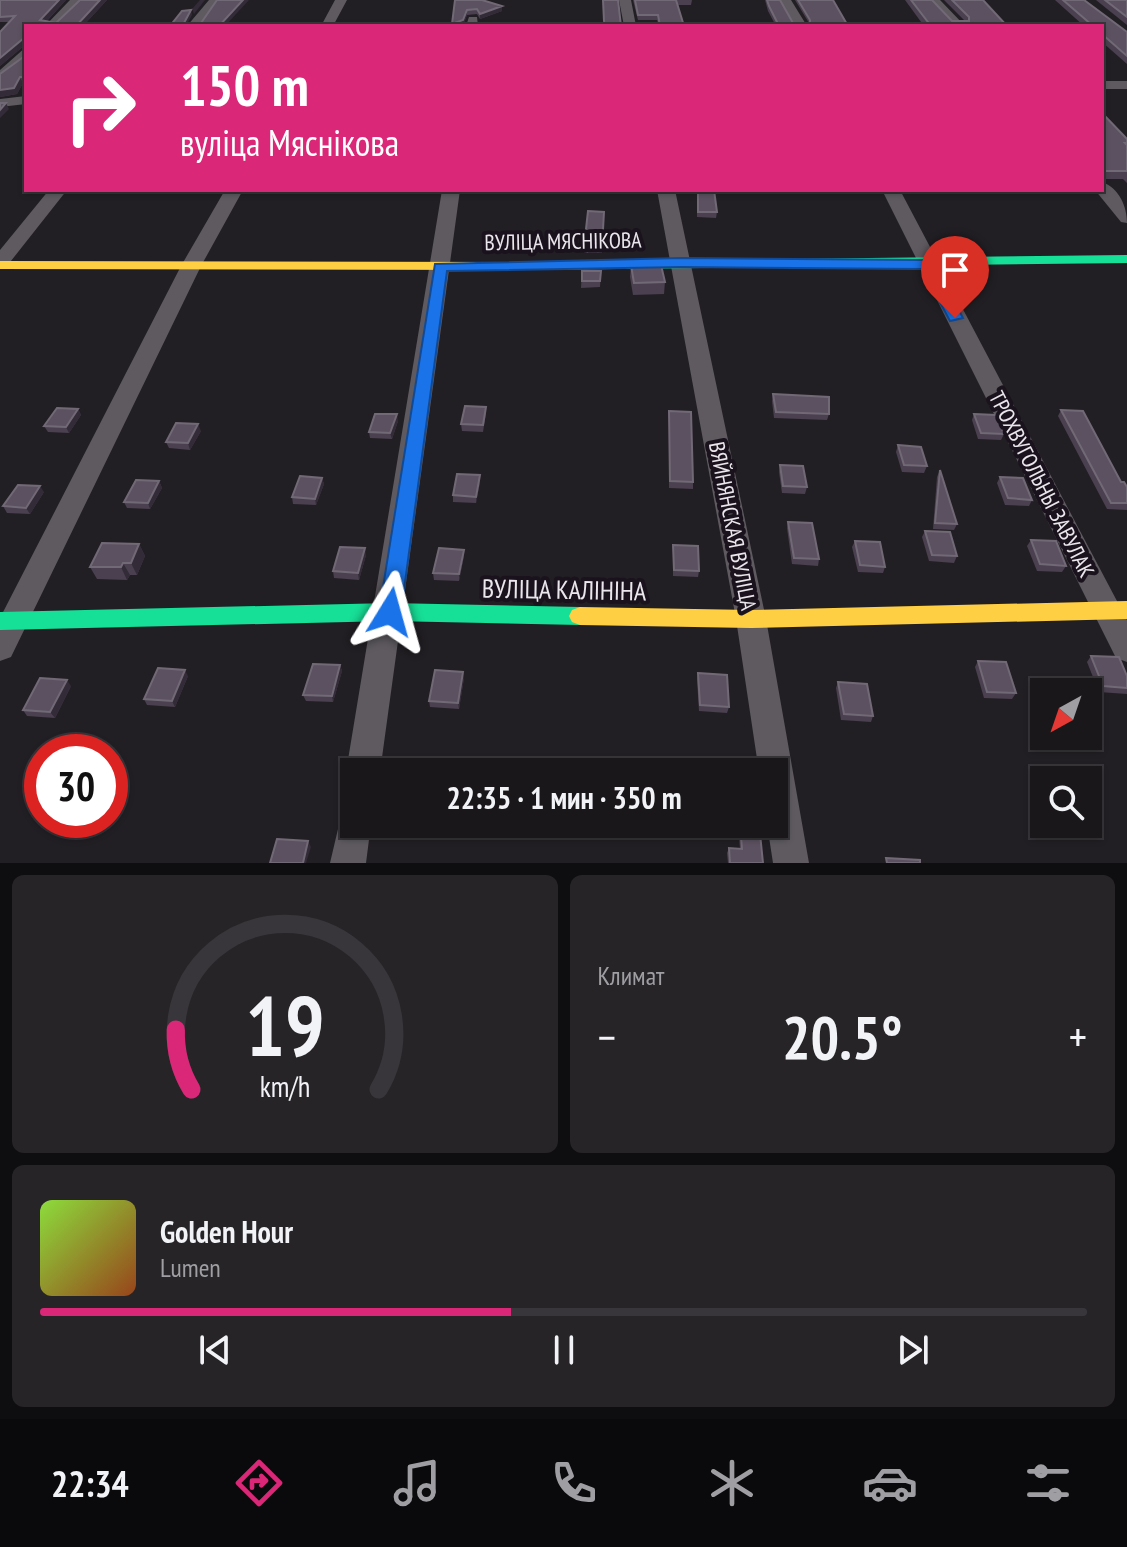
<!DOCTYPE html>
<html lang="ru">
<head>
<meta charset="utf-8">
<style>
  body { margin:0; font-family:"PT Sans Narrow",sans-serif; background:#272428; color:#f1f3f6; height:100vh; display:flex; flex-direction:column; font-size:30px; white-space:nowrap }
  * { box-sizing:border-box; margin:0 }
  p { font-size:26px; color:#9f9fa3 }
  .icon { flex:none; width:44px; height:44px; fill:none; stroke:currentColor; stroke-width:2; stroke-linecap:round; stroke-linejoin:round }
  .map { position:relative; height:863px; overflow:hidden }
  .drawer { display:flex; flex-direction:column; gap:12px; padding:12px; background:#0e0d0f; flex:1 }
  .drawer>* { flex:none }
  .hud { position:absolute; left:24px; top:24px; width:1080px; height:168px; border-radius:0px; box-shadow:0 2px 6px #0004,0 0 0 2px #38363a; background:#db2777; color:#fff; overflow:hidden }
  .needle { width:52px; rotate:220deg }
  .buttons { position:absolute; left:1030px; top:678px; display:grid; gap:16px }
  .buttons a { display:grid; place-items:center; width:72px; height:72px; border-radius:0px; background:#1a171b; box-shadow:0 2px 6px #0004,0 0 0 2px #38363a; font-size:40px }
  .speed { position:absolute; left:24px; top:734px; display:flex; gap:16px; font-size:40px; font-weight:700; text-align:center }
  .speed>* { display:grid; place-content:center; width:104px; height:104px; border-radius:50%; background:#1a171b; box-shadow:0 2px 6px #0004,0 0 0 2px #38363a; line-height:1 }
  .speed .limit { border:12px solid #d22; background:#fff; color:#111 }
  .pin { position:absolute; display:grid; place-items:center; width:68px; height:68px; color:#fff; margin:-82px -34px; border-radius:50% 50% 50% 0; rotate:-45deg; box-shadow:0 0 8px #0007 }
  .pin .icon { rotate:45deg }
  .me { position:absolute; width:88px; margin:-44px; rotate:8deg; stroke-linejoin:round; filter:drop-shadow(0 0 6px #0008) }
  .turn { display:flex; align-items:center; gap:28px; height:168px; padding:0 24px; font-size:36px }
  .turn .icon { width:104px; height:104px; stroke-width:2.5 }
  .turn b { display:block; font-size:56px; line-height:68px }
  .big { font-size:60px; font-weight:800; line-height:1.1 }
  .drawer .card { flex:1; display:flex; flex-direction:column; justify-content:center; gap:12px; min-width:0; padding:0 28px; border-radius:12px; background:#272428 }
  .drawer .dial { align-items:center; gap:0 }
  .dial svg { height:208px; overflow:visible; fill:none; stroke:#38363a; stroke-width:7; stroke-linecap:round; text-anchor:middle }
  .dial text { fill:#f1f3f6; stroke:none }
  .song { display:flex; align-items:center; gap:24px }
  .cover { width:96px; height:96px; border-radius:12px; background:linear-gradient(135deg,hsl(90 70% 55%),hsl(20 70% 35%)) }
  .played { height:8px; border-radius:4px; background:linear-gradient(90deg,#db2777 45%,#38363a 45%) }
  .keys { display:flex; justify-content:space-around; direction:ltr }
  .heat { display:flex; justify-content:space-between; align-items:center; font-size:44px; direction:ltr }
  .drawer .tiles { flex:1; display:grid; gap:12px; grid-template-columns:1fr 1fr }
  .card:last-child { grid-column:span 2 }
  .trip { position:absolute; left:340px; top:758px; width:448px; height:80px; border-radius:0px; background:#1a171b; box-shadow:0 2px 6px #0004,0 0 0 2px #38363a; font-weight:800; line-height:80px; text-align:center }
  .dock { display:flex; height:128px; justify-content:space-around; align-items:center; background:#0a090b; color:#9f9fa3 }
  .dock .icon { width:56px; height:56px }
  .dock .selected { color:#db2777 }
  .dock b { font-size:36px; color:#f1f3f6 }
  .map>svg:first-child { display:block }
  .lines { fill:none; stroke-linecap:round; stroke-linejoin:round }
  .street { fill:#5e5a60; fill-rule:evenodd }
  .fast { fill:#16e098; fill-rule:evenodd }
  .slow { fill:#ffcf43; fill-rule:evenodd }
  .wall { fill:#4a404f }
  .shaded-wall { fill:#332b37 }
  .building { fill:#5b5160; stroke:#726976; stroke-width:2 }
  .route { fill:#1a73e8; stroke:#114b97; stroke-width:2 }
  .labels { text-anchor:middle; stroke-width:8; stroke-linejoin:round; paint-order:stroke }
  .street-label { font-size:22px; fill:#ebe6ed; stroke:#1a131d }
  .near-street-label { font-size:26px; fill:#ebe6ed; stroke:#1a131d }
</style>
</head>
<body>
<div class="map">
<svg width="1127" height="863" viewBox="0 0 1127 863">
  <rect width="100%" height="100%" fill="#221f24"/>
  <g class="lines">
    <path class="street" d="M70,0H83L58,26H45Z
      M209,0H221L200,26H187Z
      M335,0H347L333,26H321Z
      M619,0H631L636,26H624Z
      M779,0H791L807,26H795Z
      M927,0H940L965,26H952Z
      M469,17H477L478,26H466Z
      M26,47V59L0,82V70Z
      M1102,81H1127V89H1102Z
      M26,96V104L0,107V99Z
      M1102,182C1119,188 1127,206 1127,223L1121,222L1095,190H1102Z
      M49,190H67L7,266L0,268V250Z
      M225,190H243L201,266L11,657L0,661V618L181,266Z
      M442,190H460L380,772H354V784L346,772Z
      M657,190H675L766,619L809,863H773L767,824H774V772H759L736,619Z
      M882,190H900L1127,620V662L1116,658Z
      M354,807V824H371L366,863H330L342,812Z"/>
    <path class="fast" d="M1127,255V263L533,270L526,266L533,262Z
      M390,603L580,607L588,610L591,616L588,622L580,625L390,621L0,630V612Z"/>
    <path class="slow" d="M0,261L533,262L540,266L533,270L0,269Z
      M1127,601V619L751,628L580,625L572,622L569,616L572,610L580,607L751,610Z"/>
  </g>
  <path class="wall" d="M0,0H66L46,22L56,23L80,0H107L83,26H26V83H23L17,94L0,97V74L26,55L25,45L0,66L9,22H0Z
    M455,0L502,6V11L480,19L477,14L467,15L463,25L452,26Z
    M633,0H692L691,5H678L684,26H659L657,20H638Z
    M765,0H780L793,23H809L795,0H833L848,26H776L768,11Z
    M905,0H932L952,21H965L944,0H983L1007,26H1014H924Z
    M1055,0H1084L1127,32V64L1102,42V26H1084Z
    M1096,0H1127V25Z
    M1102,113L1127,139V183L1123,179H1102Z
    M697,190H714L717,212L716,218L697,217Z
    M588,211L604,212L602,253H584Z
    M631,265L665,282L664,294L633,295L630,277Z
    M582,271H601L600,287L581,288Z
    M773,394L829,414L827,420L774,418L772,401Z
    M78,409L81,415L69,433L48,432L44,426Z
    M1061,410L1121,482L1127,487V510L1107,509L1058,416Z
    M669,411L693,482V489L669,488Z
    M486,413L483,432L462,431L461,424Z
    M974,414L1004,434L1001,440L978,439L972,420Z
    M398,421L392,439L370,438L369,432Z
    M201,431L190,450L169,448L166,442Z
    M898,445L927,466L924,473L902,472L896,452Z
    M780,465L807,487L805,494L782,493L779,472Z
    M940,470L957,524L954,530L933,529L937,477Z
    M1000,477L1032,500L1029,506L1005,505L997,483Z
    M322,478L324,484L316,505L293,504L292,497Z
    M159,481L162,488L150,509L127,508L124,502Z
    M480,482L476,503L453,502V495Z
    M44,492L30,514L7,513L3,506Z
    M788,522L819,559L818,566L792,564L787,528Z
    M925,531L957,556L954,563L929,561L922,537Z
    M1031,540L1066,566L1062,572L1037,571L1027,546Z
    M855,541L885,567L883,573L858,572L852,547Z
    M139,544L145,556L137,575H130L127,580L97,579L90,567Z
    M673,545L699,571L698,577L673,576Z
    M464,550V556L459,581L434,580L433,573Z
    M366,555L359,580L334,578L333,571Z
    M1091,656L1127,676V694L1099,692L1087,662Z
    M978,661L1016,693L1012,699L984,698L975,667Z
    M340,665L342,671L333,702L306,701L303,695Z
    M698,673L729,707L727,713L699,711L697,679Z
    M188,676L175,707L147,705L144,699Z
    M464,678L459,709L430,707L429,701Z
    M838,682L873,716L871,722L841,720L836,688Z
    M71,686L55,718L27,716L23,710Z
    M738,824H759L763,863H728L727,853L729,848L740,849Z"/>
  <path class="shaded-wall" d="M59,0H66L42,26L40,20Z
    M100,0H107L83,26H76Z
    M200,0H205L194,14L192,9Z
    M243,0H249L225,26H219Z
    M502,6V11L480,19V14Z
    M191,10L192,15L186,26L184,23Z
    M467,10V15L463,25L452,26V24Z
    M24,38L26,44L0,66V58Z
    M20,77L23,83L17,94L0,97V90Z
    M6,103L9,109L0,118V110Z
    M78,409L81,415L69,433L66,427Z
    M397,414L398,421L392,439L390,433Z
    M198,424L201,431L190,450L188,443Z
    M480,475V482L476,503V497Z
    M322,478L324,484L316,505L315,499Z
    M159,481L162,488L150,509L148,503Z
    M40,486L44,492L30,514L26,508Z
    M139,544L145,556L137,575L131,563Z
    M365,548L366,555L359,580L358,573Z
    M464,550V556L459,581V574Z
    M123,563L130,575L127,580L121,567Z
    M340,665L342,671L333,702L332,696Z
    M185,670L188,676L175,707L172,701Z
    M463,672L464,678L459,709L458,703Z
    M67,680L71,686L55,718L50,712Z
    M308,841L311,847L306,863H303Z"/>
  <path class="building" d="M0,0H59L40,20L56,23L80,0H100L76,26H26V77H20L14,88L0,90V74L26,55L24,38L0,58V32L15,16L0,17Z
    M217,0H243L219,26H170L182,11L191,10L184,23H201Z
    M455,0H482L502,6L480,14L477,9L467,10L463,20L452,24Z
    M603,0H618L621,26H605L604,21Z
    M635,0H676L684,26H660L658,15H638Z
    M767,0H780L793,23L810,24V20L798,0H833L848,26H779L769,6Z
    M911,0H932L952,21H969V17L952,0H983L1007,26H1014H931Z
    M1063,0H1084L1127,32V56L1102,34V26H1093Z
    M1105,0H1127V17Z
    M0,103H6L0,110Z
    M1102,113L1127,139V143H1125L1127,145V171H1102Z
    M698,190H714L717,212H698Z
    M588,211L604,212L602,247H584Z
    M631,265H661L665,282L634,283Z
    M582,271H601L600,281H582Z
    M773,394L829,397V414L776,412Z
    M465,406L486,407L483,425L461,424Z
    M57,408L78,409L66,427L44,426Z
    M1061,410L1083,411L1121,482H1124L1127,487V503H1111Z
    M669,411L691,412L693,482L670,481Z
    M375,414H397L390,433L369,432Z
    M974,414L996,415L1004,434L981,433Z
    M176,423L198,424L188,443L166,442Z
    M898,445L921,447L927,466L904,465Z
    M780,465L803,466L807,487L783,486Z
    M940,470L957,524L935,523Z
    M457,474L480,475L476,497L453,495Z
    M300,476L322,478L315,499L292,497Z
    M1000,477L1023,478L1032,500L1008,498Z
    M136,480L159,481L148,503L124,502Z
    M18,485L40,486L26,508L3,506Z
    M788,522L812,523L819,559L794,558Z
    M925,531L950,532L957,556L932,555Z
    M1031,540L1056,541L1066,566L1040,564Z
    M855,541L880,542L885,567L860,565Z
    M102,543L139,544L131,563H123L121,567H90Z
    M673,545L698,546L699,571L674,570Z
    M340,547L365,548L358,573L333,571Z
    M439,548L464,550L459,574L433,573Z
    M1091,656L1119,657L1127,676V688L1103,686Z
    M978,661L1006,662L1016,693L987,692Z
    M313,664L340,665L332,696L303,695Z
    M158,668L185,670L172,701L144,699Z
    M435,670L463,672L458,703L429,701Z
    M698,673L727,675L729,707L700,705Z
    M40,678L67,680L50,712L23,710Z
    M838,682L867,684L873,716L844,714Z
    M740,824H759L763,863H730L729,848L742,849Z
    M277,839L308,841L303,863H270Z
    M886,858L920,860V863H887Z"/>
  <path class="route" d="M682,258L928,260L935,264L963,318L950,321L922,269L682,267L447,271L401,612L398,619H382L379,612L435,264Z"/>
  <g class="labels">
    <g class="street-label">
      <text transform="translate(563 241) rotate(-1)" y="8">ВУЛІЦА МЯСНІКОВА</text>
      <text transform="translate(1042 484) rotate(63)" y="8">ТРОХВУГОЛЬНЫ ЗАВУЛАК</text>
      <text transform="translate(733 526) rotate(79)" y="8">ВЯЙНЯНСКАЯ ВУЛІЦА</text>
    </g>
    <g class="near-street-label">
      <text transform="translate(564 590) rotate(1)" y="9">ВУЛІЦА КАЛІНІНА</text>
    </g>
  </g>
</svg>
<div class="buttons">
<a><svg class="needle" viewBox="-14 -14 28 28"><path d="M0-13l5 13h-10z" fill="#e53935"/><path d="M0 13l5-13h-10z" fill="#9f9fa3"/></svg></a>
<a><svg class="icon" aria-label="search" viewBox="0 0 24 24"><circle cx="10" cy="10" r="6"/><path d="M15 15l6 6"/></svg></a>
</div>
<div class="speed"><div class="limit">30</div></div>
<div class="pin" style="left:955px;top:318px;background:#d93025"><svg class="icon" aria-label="arrive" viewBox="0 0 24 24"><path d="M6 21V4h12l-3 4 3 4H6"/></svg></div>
<svg class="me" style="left:390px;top:612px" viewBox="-20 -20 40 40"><path d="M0-17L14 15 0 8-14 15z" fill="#1a73e8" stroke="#fff" stroke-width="4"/></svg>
<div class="trip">22:35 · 1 мин · 350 m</div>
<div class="hud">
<div class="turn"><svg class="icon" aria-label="right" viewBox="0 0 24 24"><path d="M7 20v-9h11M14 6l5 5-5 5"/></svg><div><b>150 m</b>вуліца Мяснікова</div></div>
</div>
</div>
<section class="drawer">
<div class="tiles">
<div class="card dial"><svg viewBox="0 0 100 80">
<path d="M14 69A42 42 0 1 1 86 69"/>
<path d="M14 69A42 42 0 0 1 8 46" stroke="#db2777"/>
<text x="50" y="56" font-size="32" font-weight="700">19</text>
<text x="50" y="72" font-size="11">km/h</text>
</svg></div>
<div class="card"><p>Климат</p>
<div class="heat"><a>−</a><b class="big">20.5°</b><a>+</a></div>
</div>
<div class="card">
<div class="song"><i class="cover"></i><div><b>Golden Hour</b><p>Lumen</p></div></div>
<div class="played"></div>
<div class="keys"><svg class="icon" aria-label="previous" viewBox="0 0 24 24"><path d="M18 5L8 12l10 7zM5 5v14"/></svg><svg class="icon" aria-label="pause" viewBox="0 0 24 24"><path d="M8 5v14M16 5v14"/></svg><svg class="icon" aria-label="next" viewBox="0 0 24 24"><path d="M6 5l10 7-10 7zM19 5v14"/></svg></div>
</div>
</div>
</section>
<nav class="dock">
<b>22:34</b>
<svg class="icon selected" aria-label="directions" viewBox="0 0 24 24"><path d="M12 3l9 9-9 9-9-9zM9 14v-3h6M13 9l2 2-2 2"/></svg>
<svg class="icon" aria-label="music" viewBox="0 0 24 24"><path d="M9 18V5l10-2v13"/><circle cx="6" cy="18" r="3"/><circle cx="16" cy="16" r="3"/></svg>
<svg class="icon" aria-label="phone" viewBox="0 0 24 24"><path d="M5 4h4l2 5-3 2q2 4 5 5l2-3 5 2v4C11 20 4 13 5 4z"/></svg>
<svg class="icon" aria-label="climate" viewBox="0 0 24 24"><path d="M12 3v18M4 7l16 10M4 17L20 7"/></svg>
<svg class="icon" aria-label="car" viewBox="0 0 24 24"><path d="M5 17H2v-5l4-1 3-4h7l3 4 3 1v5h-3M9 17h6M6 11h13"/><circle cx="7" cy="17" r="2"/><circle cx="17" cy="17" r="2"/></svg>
<svg class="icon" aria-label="filters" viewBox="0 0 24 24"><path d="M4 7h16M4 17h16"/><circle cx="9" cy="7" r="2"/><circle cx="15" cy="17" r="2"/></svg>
</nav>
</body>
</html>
